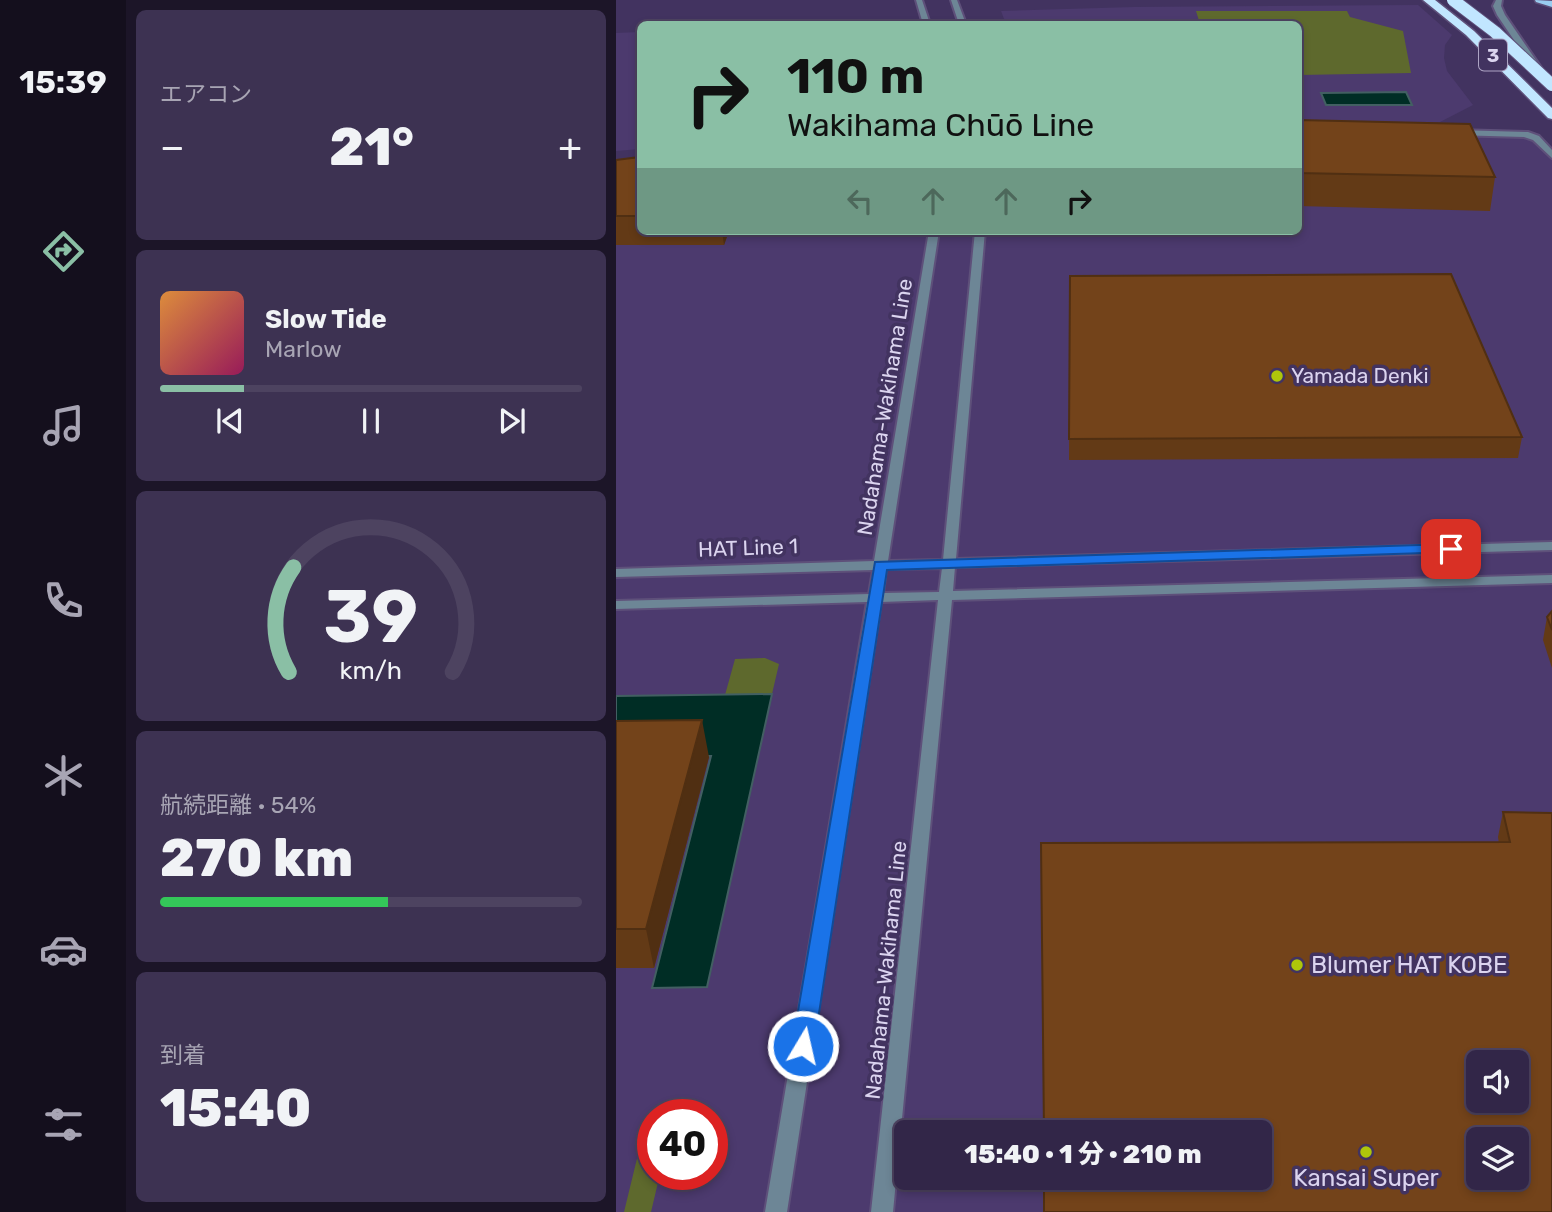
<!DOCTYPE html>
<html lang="ja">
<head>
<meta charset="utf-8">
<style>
  body { margin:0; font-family:Rubik,"Noto Sans JP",sans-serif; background:#3d3252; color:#f1f3f6; height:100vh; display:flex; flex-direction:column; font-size:26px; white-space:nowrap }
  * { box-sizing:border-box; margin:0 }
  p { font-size:23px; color:#a8a5b4 }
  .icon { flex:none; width:38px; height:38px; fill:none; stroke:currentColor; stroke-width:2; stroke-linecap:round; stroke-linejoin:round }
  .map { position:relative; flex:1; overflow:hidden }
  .sheet { display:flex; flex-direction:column; gap:10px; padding:10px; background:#1c1528; width:490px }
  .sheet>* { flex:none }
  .top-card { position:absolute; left:21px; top:21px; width:665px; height:214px; border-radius:10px; box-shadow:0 4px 10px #0003,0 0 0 2px #4d4360; background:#8abfa5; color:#111; overflow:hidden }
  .fabs { position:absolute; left:850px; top:1050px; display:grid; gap:14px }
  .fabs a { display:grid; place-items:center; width:63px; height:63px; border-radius:10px; background:#322648; box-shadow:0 4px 10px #0003,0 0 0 2px #4d4360; font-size:35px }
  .speed { position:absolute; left:21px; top:1099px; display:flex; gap:14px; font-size:35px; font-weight:700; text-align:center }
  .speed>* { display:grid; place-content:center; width:91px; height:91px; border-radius:50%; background:#322648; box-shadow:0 4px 10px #0003,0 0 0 2px #4d4360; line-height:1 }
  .speed .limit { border:10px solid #d22; background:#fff; color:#111 }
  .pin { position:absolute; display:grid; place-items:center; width:60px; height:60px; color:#fff; margin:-30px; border-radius:14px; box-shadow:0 4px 10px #0006 }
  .me { position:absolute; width:77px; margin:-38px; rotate:9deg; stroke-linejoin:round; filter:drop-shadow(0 0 5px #0008) }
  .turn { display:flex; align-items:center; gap:24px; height:147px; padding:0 35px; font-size:32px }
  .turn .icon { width:91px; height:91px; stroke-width:2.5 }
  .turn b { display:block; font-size:49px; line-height:60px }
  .lanes { display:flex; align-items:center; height:66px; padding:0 35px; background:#0003; justify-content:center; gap:35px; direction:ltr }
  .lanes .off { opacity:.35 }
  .big { font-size:52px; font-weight:800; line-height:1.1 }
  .sheet .card { flex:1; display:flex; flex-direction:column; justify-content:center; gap:10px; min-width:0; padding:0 24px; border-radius:10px; background:#3d3252 }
  .sheet .dial { align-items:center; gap:0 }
  .dial svg { height:182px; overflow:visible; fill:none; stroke:#4d4360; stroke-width:7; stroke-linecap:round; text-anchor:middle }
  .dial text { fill:#f1f3f6; stroke:none }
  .song { display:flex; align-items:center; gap:21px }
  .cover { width:84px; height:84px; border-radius:10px; background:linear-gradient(135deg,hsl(30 70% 55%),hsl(330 70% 35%)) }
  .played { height:7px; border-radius:4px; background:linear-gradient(90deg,#8abfa5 20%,#4d4360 20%) }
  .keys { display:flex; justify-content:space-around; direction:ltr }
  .heat { display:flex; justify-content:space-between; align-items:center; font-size:38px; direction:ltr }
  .charge { height:10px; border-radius:5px; background:linear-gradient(90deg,#34c759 54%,#4d4360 0) }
  .trip { position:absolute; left:278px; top:1120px; width:378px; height:70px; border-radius:10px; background:#322648; box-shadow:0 4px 10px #0003,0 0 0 2px #4d4360; font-weight:800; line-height:70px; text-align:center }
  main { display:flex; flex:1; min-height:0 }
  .menu { display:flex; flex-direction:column; width:126px; justify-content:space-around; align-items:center; background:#140f1d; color:#a8a5b4 }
  .menu .icon { width:49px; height:49px }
  .menu .current { color:#8abfa5 }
  .menu b { font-size:32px; color:#f1f3f6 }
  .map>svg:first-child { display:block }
  .built { fill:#4c3a6e; fill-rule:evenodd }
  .green { fill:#5e692d }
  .water { fill:#002d25; stroke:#425f62; stroke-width:2 }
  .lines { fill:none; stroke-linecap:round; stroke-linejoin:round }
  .tertiary-casing { stroke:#5e507a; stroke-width:4 }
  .primary-casing { stroke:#5e507a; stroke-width:3 }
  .motorway-casing { stroke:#5e507a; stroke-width:3 }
  .tertiary { fill:#6d8696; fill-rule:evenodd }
  .primary { fill:#99cdf0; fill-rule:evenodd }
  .motorway { fill:#c1e6ff; fill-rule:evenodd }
  .motorway-bridge-casing { stroke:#5e507a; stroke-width:14; stroke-linecap:butt }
  .motorway-bridge { stroke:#c1e6ff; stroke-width:12 }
  .wall { fill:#633a16 }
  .shaded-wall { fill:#502f12 }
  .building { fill:#73431a; stroke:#502f12; stroke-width:2; fill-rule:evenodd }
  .route { fill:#1a73e8; stroke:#114b97; stroke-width:2 }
  .poi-dot { fill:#aec60a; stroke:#423360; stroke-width:2.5 }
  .labels { text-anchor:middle; stroke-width:7; stroke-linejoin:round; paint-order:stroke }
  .shield { fill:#423360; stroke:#ada4c4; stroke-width:2 }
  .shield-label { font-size:19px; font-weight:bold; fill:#dbd4ef }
  .poi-label { font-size:21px; fill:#dbd4ef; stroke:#423360; text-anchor:start }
  .street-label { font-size:21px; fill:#dbd4ef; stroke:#423360 }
  .near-poi-label { font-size:24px; fill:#dbd4ef; stroke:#423360; text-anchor:start }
</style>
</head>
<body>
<main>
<nav class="menu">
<b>15:39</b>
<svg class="icon current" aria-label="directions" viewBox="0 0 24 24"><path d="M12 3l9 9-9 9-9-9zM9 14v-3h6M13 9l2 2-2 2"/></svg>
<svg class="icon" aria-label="music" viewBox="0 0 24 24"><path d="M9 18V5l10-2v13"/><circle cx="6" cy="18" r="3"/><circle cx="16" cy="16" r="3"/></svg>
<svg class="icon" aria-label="phone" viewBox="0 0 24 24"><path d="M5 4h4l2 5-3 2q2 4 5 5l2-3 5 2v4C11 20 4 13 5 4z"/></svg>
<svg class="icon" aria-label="climate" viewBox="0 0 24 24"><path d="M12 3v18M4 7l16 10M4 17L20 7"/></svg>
<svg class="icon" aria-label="car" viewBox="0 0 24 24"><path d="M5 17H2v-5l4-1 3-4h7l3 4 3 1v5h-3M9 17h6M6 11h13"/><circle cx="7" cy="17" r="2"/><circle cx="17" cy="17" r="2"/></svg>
<svg class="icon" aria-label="filters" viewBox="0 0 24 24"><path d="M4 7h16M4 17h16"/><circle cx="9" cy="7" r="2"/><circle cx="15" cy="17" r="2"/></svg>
</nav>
<section class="sheet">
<div class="card"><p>エアコン</p>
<div class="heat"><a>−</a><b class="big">21°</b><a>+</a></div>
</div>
<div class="card">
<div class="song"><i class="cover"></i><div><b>Slow Tide</b><p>Marlow</p></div></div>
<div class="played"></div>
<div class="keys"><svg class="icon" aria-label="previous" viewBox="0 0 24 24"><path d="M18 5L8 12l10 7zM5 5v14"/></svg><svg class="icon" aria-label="pause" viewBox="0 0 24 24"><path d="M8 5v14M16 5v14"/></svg><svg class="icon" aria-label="next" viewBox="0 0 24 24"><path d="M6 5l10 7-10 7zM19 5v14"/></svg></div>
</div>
<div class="card dial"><svg viewBox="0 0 100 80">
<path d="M14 69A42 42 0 1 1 86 69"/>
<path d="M14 69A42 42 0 0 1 16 23" stroke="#8abfa5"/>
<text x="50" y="56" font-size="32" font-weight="700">39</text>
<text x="50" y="72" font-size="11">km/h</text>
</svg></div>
<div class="card"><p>航続距離 · 54%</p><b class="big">270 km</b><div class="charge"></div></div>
<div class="card"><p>到着</p><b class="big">15:40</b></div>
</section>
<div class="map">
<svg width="936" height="1212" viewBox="0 0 936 1212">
  <rect width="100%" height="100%" fill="#423360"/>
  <path class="built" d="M802,5L836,35L829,45L828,58L831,71L857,105L824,122H683L682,24H390L385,11L518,7Z
    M24,32V149L0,151V33Z
    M885,132L920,138L936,155V1212H0V163L24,231H682L683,134ZM863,1062H901V1101H863ZM37,1115H96V1174H37ZM290,1132H644V1178H290ZM863,1139H901V1178H863Z"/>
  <path class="green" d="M580,11H731L734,17L787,31L795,73L683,75L682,24H584Z
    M149,658L163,664L156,694L109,695L119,659Z
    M26,1138L37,1139V1174H44L35,1212H8Z"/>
  <path class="water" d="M790,92L796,105H710L705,93Z
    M156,694L91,987L36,988L95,756L0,757V696Z"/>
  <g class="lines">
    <defs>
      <path id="tertiary" d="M300,0H306L314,24H307Z
        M335,0H341L350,24H343Z
        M880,0H886L885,6L889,15L926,69L925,71H919L881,15L877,6Z
        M840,130L912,132L923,136L936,150V158L917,140L908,137L837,135L836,133Z
        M313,231H323L272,561L327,560L359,231H369L340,559L936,542V550L339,567L337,591L936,575V583L336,600L277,1212H255L322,600L265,602L171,1212H149L251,602L0,609V601L253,594L257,570L0,577V569L258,561ZM326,568L323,592L267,593L270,569Z"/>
      <path id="primary" d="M919,0L936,1V7L920,2Z"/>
      <path id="motorway" d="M807,0H819L858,31L936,108V119L932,118L850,35Z"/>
    </defs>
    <use href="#tertiary" class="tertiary-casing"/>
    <use href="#primary" class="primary-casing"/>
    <use href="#motorway" class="motorway-casing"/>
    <use href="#tertiary" class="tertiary"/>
    <use href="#primary" class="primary"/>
    <use href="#motorway" class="motorway"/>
    <defs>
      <path id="motorway-bridge" d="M837,0L879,32L936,85"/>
    </defs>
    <use href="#motorway-bridge" class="motorway-bridge-casing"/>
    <use href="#motorway-bridge" class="motorway-bridge"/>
  </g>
  <path class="wall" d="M682,120L879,177L874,211L682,206Z
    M24,157V231H113L108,245H0V160Z
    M454,276L906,437L902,458L453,460Z
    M936,611V668L927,640L931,617Z
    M0,721L93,757L38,968H0Z
    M887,812L936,813V1212L882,837Z"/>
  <path class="shaded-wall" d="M106,231H113L108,245Z
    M86,720L93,757L38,968L30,929Z"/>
  <path class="building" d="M682,120L854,124L879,177L682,173Z
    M24,157V216H0V160Z
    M835,274L906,437L453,439L454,276Z
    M936,611V630L931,617Z
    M86,720L30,929H0V721Z
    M887,812L936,813V1212H428V1178H644V1132H428L425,843L894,842ZM863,1062H901V1101H863ZM863,1139H901V1178H863Z"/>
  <path class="route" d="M835,544L843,549L840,552L271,570L198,1046L194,1053L187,1055L179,1053L176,1046L259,562Z"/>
  <g class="poi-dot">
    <circle cx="661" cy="376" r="7"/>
    <circle cx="681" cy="965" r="7"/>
    <circle cx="750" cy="1152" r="7"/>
  </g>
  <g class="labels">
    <rect class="shield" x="863" y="39.5" width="28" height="31" rx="5"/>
    <g class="shield-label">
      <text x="877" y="62">3</text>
    </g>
    <g class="poi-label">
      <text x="675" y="383">Yamada Denki</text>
    </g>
    <g class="street-label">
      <text transform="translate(269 407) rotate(-81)" y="7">Nadahama-Wakihama Line</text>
      <text transform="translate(132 548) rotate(-2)" y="7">HAT Line 1</text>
      <text transform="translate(270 970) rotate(-84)" y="7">Nadahama-Wakihama Line</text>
    </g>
    <g class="near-poi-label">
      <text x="695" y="973">Blumer HAT KOBE</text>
      <text x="750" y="1186" text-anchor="middle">Kansai Super</text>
    </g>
  </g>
</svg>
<div class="fabs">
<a><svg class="icon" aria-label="sound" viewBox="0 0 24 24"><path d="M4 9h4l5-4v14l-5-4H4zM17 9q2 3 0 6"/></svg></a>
<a><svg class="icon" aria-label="layers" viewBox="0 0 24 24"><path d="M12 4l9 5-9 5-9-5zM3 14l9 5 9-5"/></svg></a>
</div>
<div class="speed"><div class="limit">40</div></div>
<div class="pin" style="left:835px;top:549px;background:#d93025"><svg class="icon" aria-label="arrive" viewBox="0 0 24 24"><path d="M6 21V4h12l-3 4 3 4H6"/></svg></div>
<svg class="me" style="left:187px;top:1046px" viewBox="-20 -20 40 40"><circle r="17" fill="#1a73e8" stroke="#fff" stroke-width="3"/><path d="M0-11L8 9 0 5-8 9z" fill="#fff"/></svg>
<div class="trip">15:40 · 1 分 · 210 m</div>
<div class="top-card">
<div class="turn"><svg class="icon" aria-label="right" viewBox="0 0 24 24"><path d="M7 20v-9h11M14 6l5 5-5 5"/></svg><div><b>110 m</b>Wakihama Chūō Line</div></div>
<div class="lanes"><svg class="icon off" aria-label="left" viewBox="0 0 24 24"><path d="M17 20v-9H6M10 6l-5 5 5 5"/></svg><svg class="icon off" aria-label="ahead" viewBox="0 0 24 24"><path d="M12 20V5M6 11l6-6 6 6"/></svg><svg class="icon off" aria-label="ahead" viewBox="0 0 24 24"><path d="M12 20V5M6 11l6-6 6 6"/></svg><svg class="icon" aria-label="right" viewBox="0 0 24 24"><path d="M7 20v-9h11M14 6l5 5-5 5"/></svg></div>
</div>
</div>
</main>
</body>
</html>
